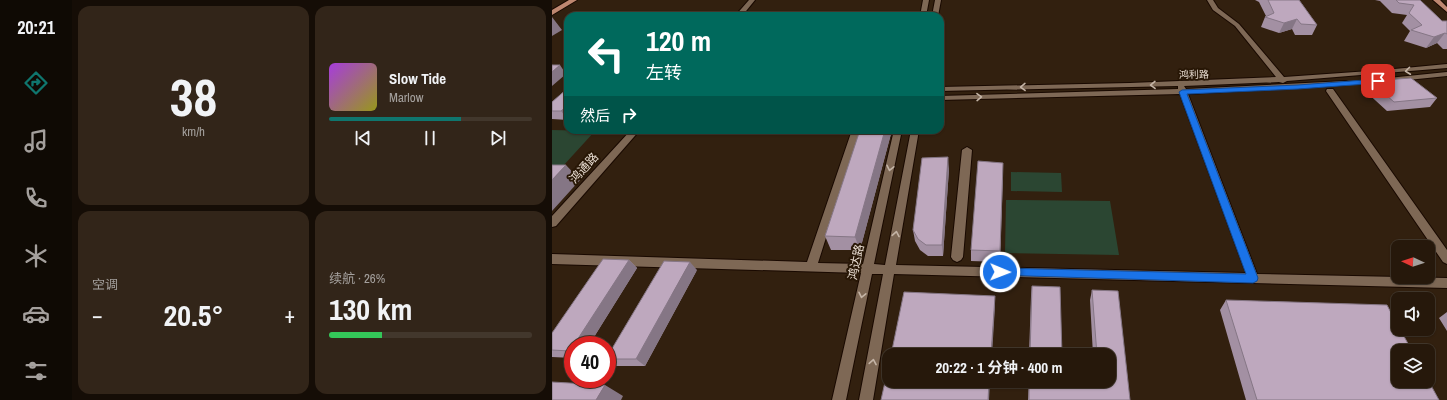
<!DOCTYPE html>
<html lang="zh">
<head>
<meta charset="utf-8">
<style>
  body { margin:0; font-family:"Archivo Narrow","Noto Sans SC",sans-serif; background:#322519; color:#f1f3f6; height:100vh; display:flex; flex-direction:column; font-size:15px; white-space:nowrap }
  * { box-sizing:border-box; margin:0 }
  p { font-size:13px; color:#a4a09d }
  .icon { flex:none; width:22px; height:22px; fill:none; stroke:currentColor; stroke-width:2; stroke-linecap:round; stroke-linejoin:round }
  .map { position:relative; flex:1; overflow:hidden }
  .panel { display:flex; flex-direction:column; gap:6px; padding:6px; background:#150d06; width:480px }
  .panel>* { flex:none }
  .hud { position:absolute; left:12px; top:12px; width:380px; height:122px; border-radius:12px; box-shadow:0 1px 3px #0004,0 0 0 1px #42372c; background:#00695c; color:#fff; overflow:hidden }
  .needle { width:26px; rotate:274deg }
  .controls { position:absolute; left:839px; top:240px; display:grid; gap:8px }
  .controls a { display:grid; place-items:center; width:44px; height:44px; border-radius:8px; background:#26180b; box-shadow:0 1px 3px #0004,0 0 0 1px #42372c; font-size:20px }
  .speed { position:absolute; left:12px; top:336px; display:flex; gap:8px; font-size:20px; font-weight:700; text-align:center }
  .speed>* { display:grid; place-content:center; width:52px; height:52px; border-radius:50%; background:#26180b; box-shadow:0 1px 3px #0004,0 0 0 1px #42372c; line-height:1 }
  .speed .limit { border:6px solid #d22; background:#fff; color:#111 }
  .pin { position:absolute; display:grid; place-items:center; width:34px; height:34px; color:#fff; margin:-17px; border-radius:8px; box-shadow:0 2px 6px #0006 }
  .me { position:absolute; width:44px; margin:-22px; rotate:91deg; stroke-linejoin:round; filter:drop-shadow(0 0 3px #0008) }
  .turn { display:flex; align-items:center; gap:14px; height:84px; padding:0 16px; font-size:18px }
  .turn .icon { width:52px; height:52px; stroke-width:2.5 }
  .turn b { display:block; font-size:28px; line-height:34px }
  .then { display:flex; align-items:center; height:38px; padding:0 16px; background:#0003; gap:8px; font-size:15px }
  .big { font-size:30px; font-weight:700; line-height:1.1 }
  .panel .tile { flex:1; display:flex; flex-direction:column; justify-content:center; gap:6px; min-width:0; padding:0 14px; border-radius:12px; background:#322519 }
  .panel .dial { align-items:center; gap:0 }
  .dial b { font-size:52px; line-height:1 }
  .song { display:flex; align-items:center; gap:12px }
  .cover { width:48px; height:48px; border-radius:6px; background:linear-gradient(135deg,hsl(280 70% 55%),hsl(60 70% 35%)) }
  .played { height:4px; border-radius:2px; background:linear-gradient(90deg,#0f766e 65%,#42372c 65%) }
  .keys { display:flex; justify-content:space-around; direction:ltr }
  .heat { display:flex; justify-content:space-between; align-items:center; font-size:22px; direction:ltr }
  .charge { height:6px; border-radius:3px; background:linear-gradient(90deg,#34c759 26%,#42372c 0) }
  .panel .tiles { flex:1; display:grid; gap:6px; grid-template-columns:repeat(2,1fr) }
  .trip { position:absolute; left:330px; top:348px; width:234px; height:40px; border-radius:12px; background:#26180b; box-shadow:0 1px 3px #0004,0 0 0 1px #42372c; font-weight:700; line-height:40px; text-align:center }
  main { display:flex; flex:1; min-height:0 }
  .menu { display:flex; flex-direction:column; width:72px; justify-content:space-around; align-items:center; background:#0f0a04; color:#a4a09d }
  .menu .icon { width:28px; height:28px }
  .menu .selected { color:#0f766e }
  .menu b { font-size:18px; color:#f1f3f6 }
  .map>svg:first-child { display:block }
  .green { fill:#2b4632 }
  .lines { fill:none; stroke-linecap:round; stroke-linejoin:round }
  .minor-casing { stroke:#190900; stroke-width:2 }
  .major-casing { stroke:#190900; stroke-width:2 }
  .minor { fill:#7e6855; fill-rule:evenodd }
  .major { fill:#be8770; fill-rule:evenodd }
  .wall { fill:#a390a3 }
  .shaded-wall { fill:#857685 }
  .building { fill:#bea8be; stroke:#857685 }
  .oneway { stroke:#c4b4a6 }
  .route { fill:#1a73e8; stroke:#114b97 }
  .labels { text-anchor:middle; stroke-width:4; stroke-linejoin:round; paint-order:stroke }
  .far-street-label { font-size:10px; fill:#e9ddd2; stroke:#281706 }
  .street-label { font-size:12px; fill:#e9ddd2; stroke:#281706 }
</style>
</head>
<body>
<main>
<nav class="menu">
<b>20:21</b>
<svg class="icon selected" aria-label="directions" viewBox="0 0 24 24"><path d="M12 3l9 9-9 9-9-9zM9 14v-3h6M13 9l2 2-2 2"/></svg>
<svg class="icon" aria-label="music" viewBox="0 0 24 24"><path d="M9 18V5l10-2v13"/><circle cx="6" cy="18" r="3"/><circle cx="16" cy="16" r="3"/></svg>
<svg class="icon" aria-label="phone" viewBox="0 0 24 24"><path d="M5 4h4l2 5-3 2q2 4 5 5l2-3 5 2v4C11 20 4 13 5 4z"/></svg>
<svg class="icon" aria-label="climate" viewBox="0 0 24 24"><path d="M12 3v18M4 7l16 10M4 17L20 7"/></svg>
<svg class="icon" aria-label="car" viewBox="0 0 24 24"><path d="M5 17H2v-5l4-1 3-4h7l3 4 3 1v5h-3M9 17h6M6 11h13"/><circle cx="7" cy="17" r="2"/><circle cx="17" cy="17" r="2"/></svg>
<svg class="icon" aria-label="filters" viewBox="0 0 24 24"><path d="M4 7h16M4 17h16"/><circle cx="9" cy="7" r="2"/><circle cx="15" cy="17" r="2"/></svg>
</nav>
<section class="panel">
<div class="tiles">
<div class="tile dial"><b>38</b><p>km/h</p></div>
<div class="tile">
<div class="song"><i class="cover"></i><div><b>Slow Tide</b><p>Marlow</p></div></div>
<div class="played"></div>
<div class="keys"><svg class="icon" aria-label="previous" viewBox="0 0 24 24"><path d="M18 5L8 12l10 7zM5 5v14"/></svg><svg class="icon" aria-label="pause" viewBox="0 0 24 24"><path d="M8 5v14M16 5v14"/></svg><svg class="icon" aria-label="next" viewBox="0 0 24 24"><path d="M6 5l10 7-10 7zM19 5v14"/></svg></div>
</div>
<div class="tile"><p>空调</p>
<div class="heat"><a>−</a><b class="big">20.5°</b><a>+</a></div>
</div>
<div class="tile"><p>续航 · 26%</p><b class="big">130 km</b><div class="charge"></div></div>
</div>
</section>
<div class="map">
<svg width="895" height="400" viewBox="0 0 895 400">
  <rect width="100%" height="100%" fill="#32200f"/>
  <path class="green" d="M0,130L43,131L11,166L0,165Z
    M459,172L509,173L510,192L459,191Z
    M454,200L558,201L567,255L453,253Z"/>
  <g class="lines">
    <defs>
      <path id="minor" d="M197,0H203L190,16H183Z
        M371,0H377L374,16H368Z
        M383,0H389L386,16H380Z
        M655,0H661L666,8L687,24L732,77L832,70L895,64V68L735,81L731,83L727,82L632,86L634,89L794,81L798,83L794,85L636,94L705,274L895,278V288L342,274L321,400H307L331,274H320L294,400H280L309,273L0,264V254L255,262L300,130H308L266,263L311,264L342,130H350L322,264L333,265L359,130H367L344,265L694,273L628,94L388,100V96L626,89V86L388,91V87L578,83L724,77L683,26L661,10Z
        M895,72V76L836,82L832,80L836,78Z
        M775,89H781L895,250V264L891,262L774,91Z
        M79,130H88L4,226L0,227V216Z
        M415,147L420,150L411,257L409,260L405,262L401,260L399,257L410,150Z"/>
      <path id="major" d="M17,0H25L0,15V10Z
        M881,0H888L895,7V12Z"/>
    </defs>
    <use href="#minor" class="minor-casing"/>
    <use href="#major" class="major-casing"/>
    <use href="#minor" class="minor"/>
    <use href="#major" class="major"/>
  </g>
  <path class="wall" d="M703,0H747L765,25L760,35H743L740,29L727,33L709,27L713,17L714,16L707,2Z
    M823,0H868L890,21H895V49H891L885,43L874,48L852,41L858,31L850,23L855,15L840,13L828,1Z
    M818,81L885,98L878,107L835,111L812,90Z
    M16,88V120L0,119V102Z
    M308,130H340L308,250H279L273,236Z
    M397,169L391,256H376L368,250L363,241L361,230Z
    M451,174L448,262L419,261V250Z
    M77,260L85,268L37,345H21V358L0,357V333Z
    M145,270L93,366H64L55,359V357Z
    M480,286L510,355H477L479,296Z
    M540,290L578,400H476L477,381H510L543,384V381H557V355H541L538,300Z
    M674,300L887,400H694L668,310Z
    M895,312V331L887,318Z"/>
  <path class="shaded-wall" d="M0,17L10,30L0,36Z
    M745,19L740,29L727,33L732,23Z
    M893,33L885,43L874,48L882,37Z
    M8,65L14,74L0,86V72Z
    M16,105V120L9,111Z
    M333,130H340L308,250L303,237Z
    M396,157L397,169L391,256L390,245Z
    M14,165L28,180L0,211V180Z
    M77,260L85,268L37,345H21Z
    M138,262L145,270L93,366L84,359Z
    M443,296V306L440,355H439Z
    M21,345V353L18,351Z
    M437,381H438L437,400H436Z
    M53,385L71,396L69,400H44Z"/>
  <path class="building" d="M716,0H747L765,25L749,24L745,19L732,23L713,17L722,13Z
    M844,0H868L890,21H895V34L893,33L882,37L859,30L870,25L857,13L862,5L847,3Z
    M0,65H8L0,72Z
    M859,78L885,98L842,102L818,81Z
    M16,88V105L9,111H0V102Z
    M308,130H333L303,237L273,236Z
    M396,157L390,245H374L366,239L361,230L370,158Z
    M426,161L451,163L448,251L419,250Z
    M0,165H14L0,180Z
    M51,259L77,260L18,351L0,350V333Z
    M112,261L138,262L84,359H55V357Z
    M480,286L508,287L510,355H478Z
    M540,290L566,291L578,400H477V381H510L547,384V381H557V355H545Z
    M352,292L443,296L439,355H339Z
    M674,300L835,305L846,326V329H848L860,351H846V381H876V380L887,400H705Z
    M337,364V381H437L436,400H329Z
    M0,382L53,385L44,400H0Z"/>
  <defs><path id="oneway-chevron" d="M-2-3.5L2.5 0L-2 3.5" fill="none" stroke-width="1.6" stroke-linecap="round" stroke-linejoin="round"/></defs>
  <g class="oneway">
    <use href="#oneway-chevron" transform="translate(856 71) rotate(173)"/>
    <use href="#oneway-chevron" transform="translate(601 85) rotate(179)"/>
    <use href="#oneway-chevron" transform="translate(471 87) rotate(179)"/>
    <use href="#oneway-chevron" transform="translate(427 97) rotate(-1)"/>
    <use href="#oneway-chevron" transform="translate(338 168) rotate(102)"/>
    <use href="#oneway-chevron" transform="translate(344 234) rotate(-80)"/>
    <use href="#oneway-chevron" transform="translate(310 295) rotate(102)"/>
    <use href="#oneway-chevron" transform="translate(321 362) rotate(-80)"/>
  </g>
  <path class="route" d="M826,79L829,81L828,83L746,89L635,94L706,278L705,281L701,283L444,275L443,272L444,269L448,268L694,274L627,92L630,90L746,85Z"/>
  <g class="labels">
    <g class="far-street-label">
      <text transform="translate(642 74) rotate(-1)" y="4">鸿利路</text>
    </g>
    <g class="street-label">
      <text transform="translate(32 168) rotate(-48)" y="4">鸿通路</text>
      <text transform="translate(304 262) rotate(-78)" y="4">鸿达路</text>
    </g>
  </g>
</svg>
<div class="controls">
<a><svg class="needle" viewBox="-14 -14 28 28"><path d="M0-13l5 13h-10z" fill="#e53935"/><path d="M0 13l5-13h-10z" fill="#a4a09d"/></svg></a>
<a><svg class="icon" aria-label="sound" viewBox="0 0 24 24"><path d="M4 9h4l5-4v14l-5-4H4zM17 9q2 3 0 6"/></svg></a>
<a><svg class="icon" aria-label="layers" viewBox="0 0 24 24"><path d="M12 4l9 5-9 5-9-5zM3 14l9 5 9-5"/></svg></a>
</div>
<div class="speed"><div class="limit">40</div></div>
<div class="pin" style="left:826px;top:81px;background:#d93025"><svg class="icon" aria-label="arrive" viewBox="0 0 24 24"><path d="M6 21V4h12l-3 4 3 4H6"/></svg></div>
<svg class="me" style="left:448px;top:272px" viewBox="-20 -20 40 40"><circle r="17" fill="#1a73e8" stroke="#fff" stroke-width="3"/><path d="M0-11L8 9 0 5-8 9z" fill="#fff"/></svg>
<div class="trip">20:22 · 1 分钟 · 400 m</div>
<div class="hud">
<div class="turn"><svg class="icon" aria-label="left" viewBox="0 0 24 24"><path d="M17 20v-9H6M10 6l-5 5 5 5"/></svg><div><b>120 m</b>左转</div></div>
<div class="then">然后<svg class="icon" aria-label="right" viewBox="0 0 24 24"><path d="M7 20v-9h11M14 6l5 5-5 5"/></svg></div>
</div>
</div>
</main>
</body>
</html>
